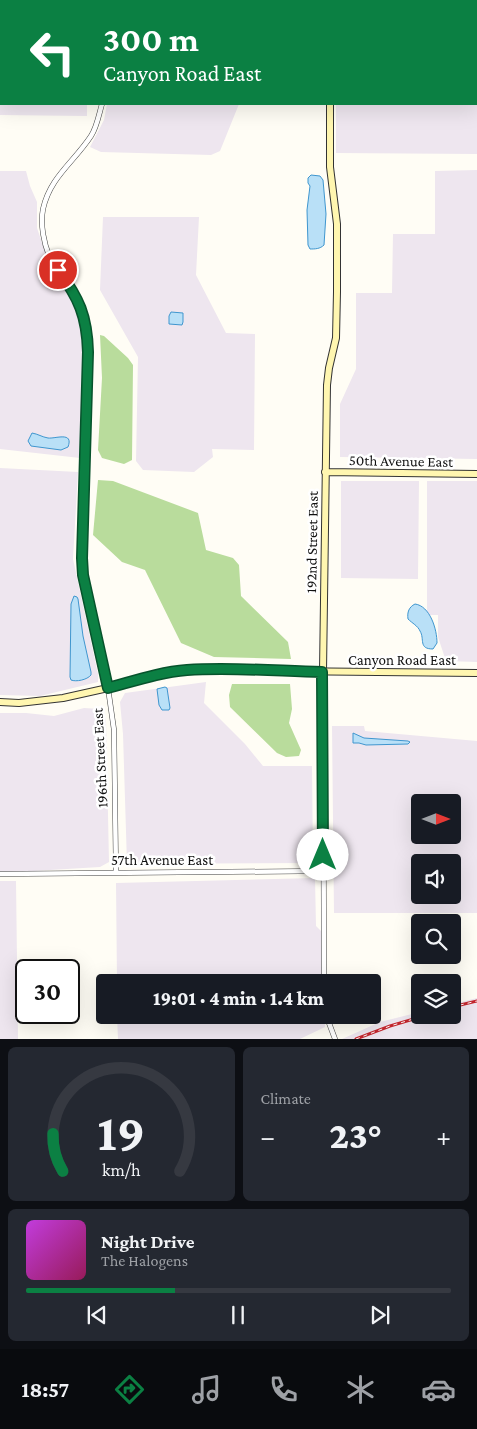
<!DOCTYPE html>
<html lang="en">
<head>
<meta charset="utf-8">
<style>
  body { margin:0; font-family:"Crimson Pro",serif; background:#242831; color:#f1f3f6; height:100vh; display:flex; flex-direction:column; font-size:19px; white-space:nowrap }
  * { box-sizing:border-box; margin:0 }
  p { font-size:16px; color:#9ea1a6 }
  .icon { flex:none; width:28px; height:28px; fill:none; stroke:currentColor; stroke-width:2; stroke-linecap:round; stroke-linejoin:round }
  .map { position:relative; height:1039px; overflow:hidden }
  .panel { display:flex; flex-direction:column; gap:8px; padding:8px; background:#0d0f14; flex:1 }
  .panel>* { flex:none }
  .hud { position:absolute; left:0px; top:0px; width:478px; height:105px; box-shadow:0 5px 20px #0002; background:#0b8043; color:#fff; overflow:hidden }
  .needle { width:32px; rotate:90deg }
  .buttons { position:absolute; left:411px; top:794px; display:grid; gap:10px }
  .buttons a { display:grid; place-items:center; width:50px; height:50px; border-radius:5px; background:#171b24; box-shadow:0 5px 20px #0002; font-size:25px }
  .speed { position:absolute; left:15px; top:959px; display:flex; gap:10px; font-size:25px; font-weight:700; text-align:center }
  .speed>* { display:grid; place-content:center; width:65px; height:65px; border-radius:50%; background:#171b24; box-shadow:0 5px 20px #0002; line-height:1 }
  .speed .limit { border:2px solid #111; border-radius:8px; background:#fff; color:#111 }
  .pin { position:absolute; display:grid; place-items:center; width:42px; height:42px; color:#fff; margin:-21px; border:2px solid #fff; border-radius:50%; box-shadow:0 1px 5px #0007 }
  .me { position:absolute; width:55px; margin:-28px; rotate:0deg; stroke-linejoin:round; filter:drop-shadow(0 0 4px #0008) }
  .turn { display:flex; align-items:center; gap:18px; height:105px; padding:0 20px; font-size:22px }
  .turn .icon { width:65px; height:65px; stroke-width:2.5 }
  .turn b { display:block; font-size:35px; line-height:42px }
  .big { font-size:38px; font-weight:800; line-height:1.1 }
  .panel .tile { flex:1; display:flex; flex-direction:column; justify-content:center; gap:8px; min-width:0; padding:0 18px; border-radius:8px; background:#242831 }
  .panel .dial { align-items:center; gap:0 }
  .dial svg { height:130px; overflow:visible; fill:none; stroke:#363941; stroke-width:7; stroke-linecap:round; text-anchor:middle }
  .dial text { fill:#f1f3f6; stroke:none }
  .song { display:flex; align-items:center; gap:15px }
  .cover { width:60px; height:60px; border-radius:8px; background:linear-gradient(135deg,hsl(290 70% 55%),hsl(330 70% 35%)) }
  .played { height:5px; border-radius:2px; background:linear-gradient(90deg,#0b8043 35%,#363941 35%) }
  .keys { display:flex; justify-content:space-around; direction:ltr }
  .heat { display:flex; justify-content:space-between; align-items:center; font-size:28px; direction:ltr }
  .panel .tiles { flex:1; display:grid; gap:8px; grid-template-columns:1fr 1fr }
  .tile:last-child { grid-column:span 2 }
  .trip { position:absolute; left:96px; top:974px; width:285px; height:50px; border-radius:5px; background:#171b24; box-shadow:0 5px 20px #0002; font-weight:800; line-height:50px; text-align:center }
  .tab-bar { display:flex; height:80px; justify-content:space-around; align-items:center; background:#090b0e; color:#9ea1a6 }
  .tab-bar .icon { width:35px; height:35px }
  .tab-bar .selected { color:#0b8043 }
  .tab-bar b { font-size:22px; color:#f1f3f6 }
  .map>svg:first-child { display:block }
  .industrial { fill:#eee6ef; fill-rule:evenodd }
  .forest { fill:#b9dc9c }
  .water { fill:#b9e0f7; stroke:#3f96cf }
  .lines { fill:none; stroke-linecap:round; stroke-linejoin:round }
  .street-casing { stroke:#444; stroke-width:5.5 }
  .secondary-casing { stroke:#333; stroke-width:8 }
  .street { stroke:#fff; stroke-width:4.5 }
  .secondary { stroke:#fff6b0; stroke-width:6 }
  .rail-casing { stroke:#c4262e; stroke-width:3 }
  .rail { stroke:#fff; stroke-width:1; stroke-dasharray:4; stroke-linecap:butt }
  .route-casing { stroke:#07532c; stroke-width:12 }
  .route { stroke:#0b8043; stroke-width:9 }
  .labels { text-anchor:middle; stroke-width:5; stroke-linejoin:round; paint-order:stroke }
  .street-label { font-size:15px; fill:#111; stroke:#fff }
</style>
</head>
<body>
<div class="map">
<svg width="477" height="1039" viewBox="0 0 477 1039">
  <rect width="100%" height="100%" fill="#fffdf5"/>
  <path class="industrial" d="M0,0H88V1H1V104H87V116L0,115Z
    M112,0H284L283,1H112Z
    M337,0H477V154L336,153V104H476V1H337Z
    M107,104H239L220,151L211,155L101,152L90,147L104,120Z
    M477,170V459L340,457V404L356,369V293H392L393,234H435V171Z
    M0,171H26L30,186L37,202V228L51,269L66,288L79,312L83,338L80,458L0,449Z
    M103,217H199L196,275L226,333L255,334L254,450L212,449L213,457L194,472L143,470L136,461L138,357L100,290Z
    M0,468L78,472L73,559L98,674V682L40,696L0,695Z
    M341,481H419L418,579L341,578Z
    M427,481H477V662L446,661L438,637V615H427Z
    M206,682L204,703L245,744L263,766H312L313,863L127,864L123,734L120,702L125,693Z
    M84,708L100,709L106,720L109,862L100,867L0,873V713H26L54,716Z
    M332,726H364L365,731L477,741V913H334ZM420,802H452V835H420ZM420,862H452V895H420Z
    M315,878L316,926L324,934L325,982H117L116,883Z
    M0,881H16L18,1039H0Z
    M477,998V1039H342L380,1022L420,1012V1015H452L453,1004Z
    M117,1015H325V1027L300,1039H118Z"/>
  <path class="forest" d="M100,335L104,336L128,358L133,365L132,460L124,464L102,458L98,450L102,378Z
    M98,480L113,481L198,513L206,550L233,558L239,565L241,596L288,642L291,659L214,657L181,643L145,570L122,562L93,535Z
    M232,684H290L292,709L289,723L301,750L299,756L286,757L277,753L230,707L229,695Z"/>
  <path class="water" d="M311,175L320,176L323,180L326,214L324,245C320,249 315,249 310,249L308,245L307,210L310,186L308,183V178Z
    M171,312L183,313V322L182,325L169,324V316Z
    M32,433C38,434 42,437 48,438C55,439 74,431 68,447L61,450L31,446L28,441Z
    M74,596L77,597L78,599L83,636L91,672V675C87,680 76,682 71,680L70,677L71,604Z
    M415,604C430,606 437,629 437,643L433,649C418,649 425,639 420,631C418,626 412,623 408,619C407,612 409,607 415,604Z
    M165,687L167,688L170,708L169,710H162L159,705L157,689Z
    M353,733L364,738L408,741L410,742L408,744L366,745L359,743H353Z"/>
  <g class="lines">
    <defs>
      <path id="street" d="M105,1V0
        M102,104C99,114 97,127 91,136C74,162 50,177 43,209C40,225 44,244 50,258C57,273 70,285 78,300C86,317 88,333 88,352L81,558L83,575L108,688L114,730L116,873
        M323,672L324,982
        M0,874L323,871
        M326,1015L335,1039"/>
      <path id="secondary" d="M331,1V0
        M325,472L477,474
        M323,672L327,385L329,368L336,338L337,292V224L330,167V104
        M0,702L19,703L63,698L108,688L158,675L187,670L477,673"/>
    </defs>
    <use href="#street" class="street-casing"/>
    <use href="#secondary" class="secondary-casing"/>
    <use href="#street" class="street"/>
    <use href="#secondary" class="secondary"/>
    <defs>
      <path id="rail" d="M452,1007L477,1001
        M356,1039L390,1026L427,1015"/>
    </defs>
    <use href="#rail" class="rail-casing"/>
    <use href="#rail" class="rail"/>
  </g>
  <g class="lines">
    <defs>
      <path id="route" d="M58,270C79,298 87,316 88,352L82,558L83,575L108,688C134,681 160,672 187,670C232,667 278,671 322,672L323,855"/>
    </defs>
    <use href="#route" class="route-casing"/>
    <use href="#route" class="route"/>
  </g>
  <g class="labels">
    <g class="street-label">
      <text transform="translate(401 461) rotate(1)" y="5">50th Avenue East</text>
      <text transform="translate(312 542) rotate(-89)" y="5">192nd Street East</text>
      <text x="402" y="665">Canyon Road East</text>
      <text transform="translate(100 758) rotate(-93)" y="5">196th Street East</text>
      <text x="162" y="865">57th Avenue East</text>
    </g>
  </g>
</svg>
<div class="buttons">
<a><svg class="needle" viewBox="-14 -14 28 28"><path d="M0-13l5 13h-10z" fill="#e53935"/><path d="M0 13l5-13h-10z" fill="#9ea1a6"/></svg></a>
<a><svg class="icon" aria-label="sound" viewBox="0 0 24 24"><path d="M4 9h4l5-4v14l-5-4H4zM17 9q2 3 0 6"/></svg></a>
<a><svg class="icon" aria-label="search" viewBox="0 0 24 24"><circle cx="10" cy="10" r="6"/><path d="M15 15l6 6"/></svg></a>
<a><svg class="icon" aria-label="layers" viewBox="0 0 24 24"><path d="M12 4l9 5-9 5-9-5zM3 14l9 5 9-5"/></svg></a>
</div>
<div class="speed"><div class="limit">30</div></div>
<div class="pin" style="left:58px;top:270px;background:#d93025"><svg class="icon" aria-label="arrive" viewBox="0 0 24 24"><path d="M6 21V4h12l-3 4 3 4H6"/></svg></div>
<svg class="me" style="left:323px;top:855px" viewBox="-20 -20 40 40"><circle r="19" fill="#fff"/><path d="M0-13L10 11 0 6-10 11z" fill="#0b8043"/></svg>
<div class="trip">19:01 · 4 min · 1.4 km</div>
<div class="hud">
<div class="turn"><svg class="icon" aria-label="left" viewBox="0 0 24 24"><path d="M17 20v-9H6M10 6l-5 5 5 5"/></svg><div><b>300 m</b>Canyon Road East</div></div>
</div>
</div>
<section class="panel">
<div class="tiles">
<div class="tile dial"><svg viewBox="0 0 100 80">
<path d="M14 69A42 42 0 1 1 86 69"/>
<path d="M14 69A42 42 0 0 1 8 46" stroke="#0b8043"/>
<text x="50" y="56" font-size="32" font-weight="700">19</text>
<text x="50" y="72" font-size="11">km/h</text>
</svg></div>
<div class="tile"><p>Climate</p>
<div class="heat"><a>−</a><b class="big">23°</b><a>+</a></div>
</div>
<div class="tile">
<div class="song"><i class="cover"></i><div><b>Night Drive</b><p>The Halogens</p></div></div>
<div class="played"></div>
<div class="keys"><svg class="icon" aria-label="previous" viewBox="0 0 24 24"><path d="M18 5L8 12l10 7zM5 5v14"/></svg><svg class="icon" aria-label="pause" viewBox="0 0 24 24"><path d="M8 5v14M16 5v14"/></svg><svg class="icon" aria-label="next" viewBox="0 0 24 24"><path d="M6 5l10 7-10 7zM19 5v14"/></svg></div>
</div>
</div>
</section>
<nav class="tab-bar">
<b>18:57</b>
<svg class="icon selected" aria-label="directions" viewBox="0 0 24 24"><path d="M12 3l9 9-9 9-9-9zM9 14v-3h6M13 9l2 2-2 2"/></svg>
<svg class="icon" aria-label="music" viewBox="0 0 24 24"><path d="M9 18V5l10-2v13"/><circle cx="6" cy="18" r="3"/><circle cx="16" cy="16" r="3"/></svg>
<svg class="icon" aria-label="phone" viewBox="0 0 24 24"><path d="M5 4h4l2 5-3 2q2 4 5 5l2-3 5 2v4C11 20 4 13 5 4z"/></svg>
<svg class="icon" aria-label="climate" viewBox="0 0 24 24"><path d="M12 3v18M4 7l16 10M4 17L20 7"/></svg>
<svg class="icon" aria-label="car" viewBox="0 0 24 24"><path d="M5 17H2v-5l4-1 3-4h7l3 4 3 1v5h-3M9 17h6M6 11h13"/><circle cx="7" cy="17" r="2"/><circle cx="17" cy="17" r="2"/></svg>
</nav>
</body>
</html>
